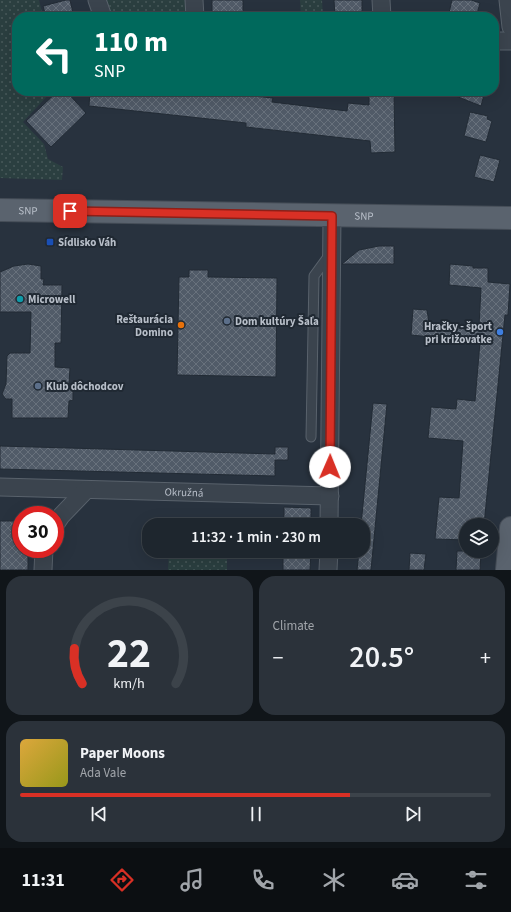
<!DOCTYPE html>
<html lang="en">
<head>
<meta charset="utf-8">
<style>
  body { margin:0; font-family:"Source Sans 3",sans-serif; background:#2b323a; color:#f1f3f6; height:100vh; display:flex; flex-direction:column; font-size:15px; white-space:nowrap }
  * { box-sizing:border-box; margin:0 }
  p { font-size:13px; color:#a1a5aa }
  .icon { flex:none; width:22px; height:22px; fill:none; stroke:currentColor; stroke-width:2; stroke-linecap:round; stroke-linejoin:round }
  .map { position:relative; height:570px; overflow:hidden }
  .details { display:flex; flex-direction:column; gap:6px; padding:6px; background:#101519; flex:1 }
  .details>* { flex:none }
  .banner { position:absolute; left:12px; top:12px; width:487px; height:84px; border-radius:16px; box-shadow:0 4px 16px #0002,0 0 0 1px #3c434a; background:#00695c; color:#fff; overflow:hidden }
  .controls { position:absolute; left:459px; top:518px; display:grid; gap:8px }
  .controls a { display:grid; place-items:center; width:40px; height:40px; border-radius:50%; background:#1e262e; box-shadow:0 4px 16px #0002,0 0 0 1px #3c434a; font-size:20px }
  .speed { position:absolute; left:12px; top:506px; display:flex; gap:8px; font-size:20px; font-weight:700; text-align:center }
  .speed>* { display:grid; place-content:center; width:52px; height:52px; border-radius:50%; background:#1e262e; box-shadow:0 4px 16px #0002,0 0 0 1px #3c434a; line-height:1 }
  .speed .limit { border:6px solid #d22; background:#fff; color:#111 }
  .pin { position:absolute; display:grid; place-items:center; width:34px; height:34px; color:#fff; margin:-17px; border-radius:8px; box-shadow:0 2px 6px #0006 }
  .me { position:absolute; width:44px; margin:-22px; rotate:1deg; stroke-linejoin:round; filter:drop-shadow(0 0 3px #0008) }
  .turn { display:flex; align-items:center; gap:14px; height:84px; padding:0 16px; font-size:18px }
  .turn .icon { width:52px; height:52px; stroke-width:2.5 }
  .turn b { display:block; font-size:28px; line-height:34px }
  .big { font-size:30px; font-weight:600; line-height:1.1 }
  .details .card { flex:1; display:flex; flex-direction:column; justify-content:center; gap:6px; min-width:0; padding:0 14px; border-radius:16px; background:#2b323a }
  .details .dial { align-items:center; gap:0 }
  .dial svg { height:104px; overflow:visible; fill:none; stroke:#3c434a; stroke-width:7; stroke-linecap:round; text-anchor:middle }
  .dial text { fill:#f1f3f6; stroke:none }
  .song { display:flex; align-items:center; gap:12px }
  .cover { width:48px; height:48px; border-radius:6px; background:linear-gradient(135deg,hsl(40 70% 55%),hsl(60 70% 35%)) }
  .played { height:4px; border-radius:2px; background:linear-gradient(90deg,#d93025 70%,#3c434a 70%) }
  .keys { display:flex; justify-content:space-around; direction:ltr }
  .heat { display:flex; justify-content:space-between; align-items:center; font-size:22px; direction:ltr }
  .details .tiles { flex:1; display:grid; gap:6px; grid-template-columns:1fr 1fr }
  .card:last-child { grid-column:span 2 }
  .trip { position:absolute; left:142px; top:518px; width:228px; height:40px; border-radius:16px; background:#1e262e; box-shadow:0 4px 16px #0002,0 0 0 1px #3c434a; font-weight:600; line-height:40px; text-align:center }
  .dock { display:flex; height:64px; justify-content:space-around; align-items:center; background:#0c0f12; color:#a1a5aa }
  .dock .icon { width:28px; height:28px }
  .dock .on { color:#d93025 }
  .dock b { font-size:18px; color:#f1f3f6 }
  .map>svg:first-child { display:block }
  .grass { fill:url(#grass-dots) }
  .building { fill:url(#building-cross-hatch); stroke:#222b35 }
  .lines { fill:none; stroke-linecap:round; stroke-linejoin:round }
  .service-casing { stroke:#59626c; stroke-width:11 }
  .minor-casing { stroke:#59626c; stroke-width:19 }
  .primary-casing { stroke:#454d57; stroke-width:24 }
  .service { stroke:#3b444e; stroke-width:9 }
  .minor { stroke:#3b444e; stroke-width:17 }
  .primary { stroke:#5a636e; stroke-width:22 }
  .route-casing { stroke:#8d1f18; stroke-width:10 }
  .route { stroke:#d93025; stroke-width:7 }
  .transit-dot { fill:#1a4fb4; stroke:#202933; stroke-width:1.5 }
  .culture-dot { fill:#0f9aa8; stroke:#202933; stroke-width:1.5 }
  .service-dot { fill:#5c6f8a; stroke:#202933; stroke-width:1.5 }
  .food-dot { fill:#e8710a; stroke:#202933; stroke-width:1.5 }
  .shop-dot { fill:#3f7fe0; stroke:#202933; stroke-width:1.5 }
  .labels { text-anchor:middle; stroke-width:4; stroke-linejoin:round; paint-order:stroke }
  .street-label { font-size:11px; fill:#b8bfc9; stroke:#202933 }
  .poi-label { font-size:11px; font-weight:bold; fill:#b8bfc9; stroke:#202933; text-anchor:start }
</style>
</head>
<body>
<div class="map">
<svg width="511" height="570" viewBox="0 0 511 570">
  <defs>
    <pattern id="grass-dots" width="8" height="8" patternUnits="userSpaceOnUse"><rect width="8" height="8" fill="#2b3f40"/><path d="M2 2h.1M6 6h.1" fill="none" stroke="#48595a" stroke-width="1.8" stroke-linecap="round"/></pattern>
    <pattern id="building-cross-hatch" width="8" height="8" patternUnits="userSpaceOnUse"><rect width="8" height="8" fill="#515b68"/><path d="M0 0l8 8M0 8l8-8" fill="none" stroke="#68717c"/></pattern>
  </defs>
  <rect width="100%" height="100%" fill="#28323e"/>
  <path class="grass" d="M0,0H39L43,17H17V91H52L23,122L44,144L48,159L63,167L62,180L0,178Z
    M104,0H190L191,17H111Z
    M300,0H322L323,17H301Z
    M169,551L227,553V570H168Z"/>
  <path class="building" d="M66,0H70L74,17H46L43,6Z
    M212,0H243V17H212Z
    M334,0H362V17H335Z
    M452,0H471L480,3L476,17H448Z
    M58,91H66L86,113L51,147L26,121Z
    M90,91H205L273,98L272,102L347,111L348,103L369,105V91H394L395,152L371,153L370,141L246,127V123L89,106Z
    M443,91H485L481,106Z
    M470,112L488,116L487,119L492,121L486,142L464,136Z
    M480,155L500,160L494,182L474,177Z
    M379,246H394V264H342L359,250Z
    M28,264L41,266V279H44L43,285H62L61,343H55V367L70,368L69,384L73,386V400L69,401L68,418H12V399H6L2,394L6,384L7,356L10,353H30L31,312H0V272L14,266Z
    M450,264L473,266V268H488V282L510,284L508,315H505L484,525H466V540L435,539L439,497L459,498L463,441L428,438L431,407L456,409L457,399L475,401L480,342L411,335L413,309L427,310L429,323L461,327V324L479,326L481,288L449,285Z
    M189,270H208V277L277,278L276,377L177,375L179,277H189Z
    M373,403L387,404L371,570H357L359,551H363V525H361Z
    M0,446L275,454V447H288V460H275V476L0,469Z
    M284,507L311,508V525H284Z
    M0,521H21V549H28V570H0Z
    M283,551H311L310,570H283Z
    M457,551H471V553H481L480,570H456Z
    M410,553L426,554L424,570H409Z"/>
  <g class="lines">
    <defs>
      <path id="service" d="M311,437L314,276L330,254"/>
      <g id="minor">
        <path d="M97,0L103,17"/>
        <path d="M194,0L195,17"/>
        <path d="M381,0L382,17"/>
        <path d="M508,0L511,27"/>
        <path d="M494,41H511"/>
        <path id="s1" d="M0,487L330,496"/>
        <path d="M55,525L61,516L86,490"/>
        <path d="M329,525L332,216"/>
        <path d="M43,570L44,549"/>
        <path d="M328,570L329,551"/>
      </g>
      <g id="primary">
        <path id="s2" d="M0,210L511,218"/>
        <path d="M507,570L511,528"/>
      </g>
    </defs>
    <use href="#service" class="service-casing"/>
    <use href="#minor" class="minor-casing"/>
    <use href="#primary" class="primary-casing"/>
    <use href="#service" class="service"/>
    <use href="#minor" class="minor"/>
    <use href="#primary" class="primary"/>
  </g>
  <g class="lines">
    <defs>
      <path id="route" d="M70,211L332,216L330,467"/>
    </defs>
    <use href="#route" class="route-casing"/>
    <use href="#route" class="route"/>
  </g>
  <rect class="transit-dot" x="46" y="238" width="8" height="8" rx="2"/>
  <circle class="culture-dot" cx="20" cy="299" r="4"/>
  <g class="service-dot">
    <circle cx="227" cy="321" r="4"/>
    <circle cx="38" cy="386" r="4"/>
  </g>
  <circle class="food-dot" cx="181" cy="325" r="4"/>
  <circle class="shop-dot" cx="500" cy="332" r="4"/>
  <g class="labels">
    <g class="street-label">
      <text dy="4" stroke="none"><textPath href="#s2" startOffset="28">SNP</textPath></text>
      <text dy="4" stroke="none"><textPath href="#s2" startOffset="364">SNP</textPath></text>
      <text dy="4" stroke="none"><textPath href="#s1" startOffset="184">Okružná</textPath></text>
    </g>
    <g class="poi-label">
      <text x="58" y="246">Sídlisko Váh</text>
      <text x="28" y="303">Microwell</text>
      <text x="173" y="323" text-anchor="end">Reštaurácia<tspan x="173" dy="13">Domino</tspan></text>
      <text x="235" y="325">Dom kultúry Šaľa</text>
      <text x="492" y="330" text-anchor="end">Hračky - šport<tspan x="492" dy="13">pri križovatke</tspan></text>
      <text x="46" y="390">Klub dôchodcov</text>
    </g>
  </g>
</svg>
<div class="controls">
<a><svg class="icon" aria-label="layers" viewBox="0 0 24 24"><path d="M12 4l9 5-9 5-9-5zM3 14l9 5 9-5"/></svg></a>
</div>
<div class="speed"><div class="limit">30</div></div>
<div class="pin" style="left:70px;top:211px;background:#d93025"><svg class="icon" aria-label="arrive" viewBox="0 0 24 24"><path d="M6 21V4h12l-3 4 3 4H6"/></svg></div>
<svg class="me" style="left:330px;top:467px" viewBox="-20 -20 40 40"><circle r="19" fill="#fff"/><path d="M0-13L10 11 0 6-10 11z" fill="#d93025"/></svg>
<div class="trip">11:32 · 1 min · 230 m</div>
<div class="banner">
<div class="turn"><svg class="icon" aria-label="left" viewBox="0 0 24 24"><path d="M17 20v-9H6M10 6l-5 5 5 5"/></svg><div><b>110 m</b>SNP</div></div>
</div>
</div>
<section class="details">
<div class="tiles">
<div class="card dial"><svg viewBox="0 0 100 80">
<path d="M14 69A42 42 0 1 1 86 69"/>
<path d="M14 69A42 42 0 0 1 8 42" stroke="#d93025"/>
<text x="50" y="56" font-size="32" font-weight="700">22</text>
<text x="50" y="72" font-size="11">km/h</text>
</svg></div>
<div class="card"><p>Climate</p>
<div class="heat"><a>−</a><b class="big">20.5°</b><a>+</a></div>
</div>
<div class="card">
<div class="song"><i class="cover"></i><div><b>Paper Moons</b><p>Ada Vale</p></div></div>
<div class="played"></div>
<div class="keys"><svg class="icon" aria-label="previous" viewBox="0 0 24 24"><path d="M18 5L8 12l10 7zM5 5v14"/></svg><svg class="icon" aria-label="pause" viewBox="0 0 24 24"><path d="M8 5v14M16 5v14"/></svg><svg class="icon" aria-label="next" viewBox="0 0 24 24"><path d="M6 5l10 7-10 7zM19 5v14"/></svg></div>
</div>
</div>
</section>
<nav class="dock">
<b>11:31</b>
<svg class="icon on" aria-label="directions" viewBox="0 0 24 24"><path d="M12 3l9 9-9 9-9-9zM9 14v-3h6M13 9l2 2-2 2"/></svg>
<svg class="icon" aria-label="music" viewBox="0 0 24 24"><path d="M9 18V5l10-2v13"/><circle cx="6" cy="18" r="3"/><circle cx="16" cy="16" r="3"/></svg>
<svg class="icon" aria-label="phone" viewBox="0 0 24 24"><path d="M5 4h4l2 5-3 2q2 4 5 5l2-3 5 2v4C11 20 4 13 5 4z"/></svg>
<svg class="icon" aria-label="climate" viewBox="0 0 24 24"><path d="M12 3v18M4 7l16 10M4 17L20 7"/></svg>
<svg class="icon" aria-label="car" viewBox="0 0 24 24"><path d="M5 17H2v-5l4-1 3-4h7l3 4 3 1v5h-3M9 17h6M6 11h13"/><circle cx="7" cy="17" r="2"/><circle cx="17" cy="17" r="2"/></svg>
<svg class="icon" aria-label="filters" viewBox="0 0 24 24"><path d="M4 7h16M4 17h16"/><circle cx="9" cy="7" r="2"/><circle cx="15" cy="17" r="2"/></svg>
</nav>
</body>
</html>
